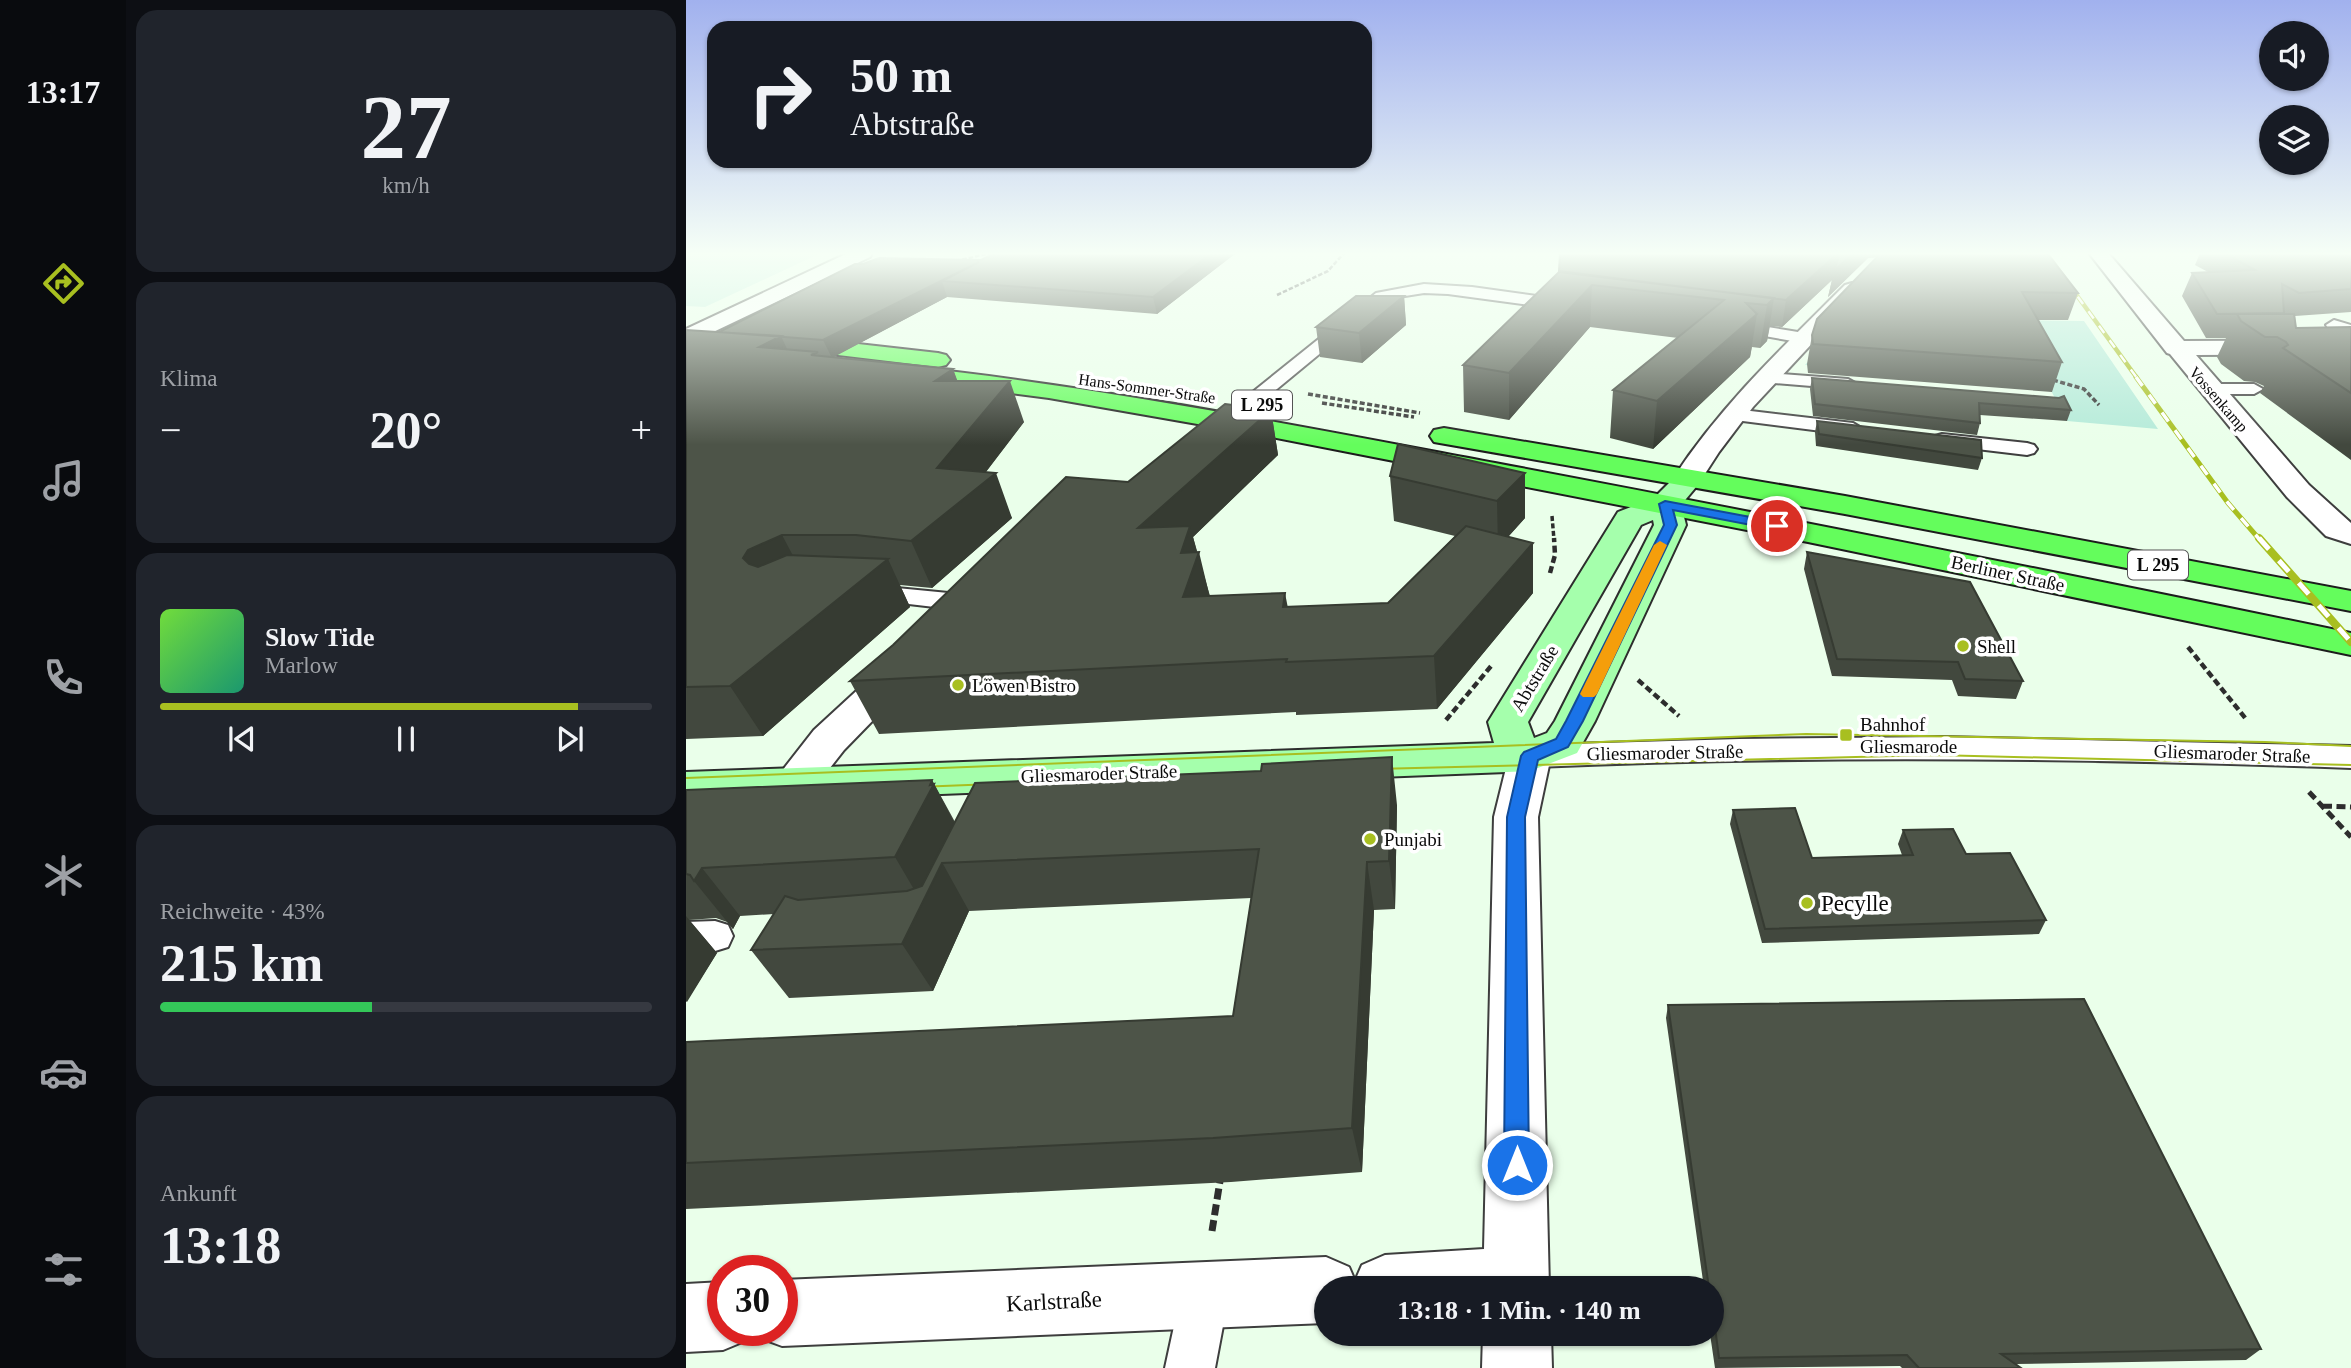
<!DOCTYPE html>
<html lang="de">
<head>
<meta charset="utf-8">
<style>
  body { margin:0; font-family:Georgia,serif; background:#20242c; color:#f1f3f6; height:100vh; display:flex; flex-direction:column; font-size:26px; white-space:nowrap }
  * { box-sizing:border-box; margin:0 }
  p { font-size:23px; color:#9ea1a6 }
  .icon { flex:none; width:38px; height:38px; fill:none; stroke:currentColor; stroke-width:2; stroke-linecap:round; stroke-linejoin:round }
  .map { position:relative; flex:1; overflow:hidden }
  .sheet { display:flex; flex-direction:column; gap:10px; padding:10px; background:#0d0f14; width:560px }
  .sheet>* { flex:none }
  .top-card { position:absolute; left:21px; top:21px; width:665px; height:147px; border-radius:21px; box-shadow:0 2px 5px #0004; background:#171b24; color:#f1f3f6; overflow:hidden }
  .tools { position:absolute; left:1573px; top:21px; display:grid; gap:14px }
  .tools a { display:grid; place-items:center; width:70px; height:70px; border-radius:50%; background:#171b24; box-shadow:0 2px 5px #0004; font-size:35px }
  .speed { position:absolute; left:21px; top:1255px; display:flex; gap:14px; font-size:35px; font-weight:700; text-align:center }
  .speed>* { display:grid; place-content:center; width:91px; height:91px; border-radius:50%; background:#171b24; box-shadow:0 2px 5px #0004; line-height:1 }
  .speed .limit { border:10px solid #d22; background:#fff; color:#111 }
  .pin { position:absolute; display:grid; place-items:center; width:60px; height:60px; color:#fff; margin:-30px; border:4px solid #fff; border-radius:50%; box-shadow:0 2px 7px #0007 }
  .me { position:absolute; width:77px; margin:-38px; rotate:0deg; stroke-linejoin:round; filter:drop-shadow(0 0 5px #0008) }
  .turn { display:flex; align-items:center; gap:24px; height:147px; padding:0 28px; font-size:32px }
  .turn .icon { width:91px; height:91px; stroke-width:2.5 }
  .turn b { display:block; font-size:49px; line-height:60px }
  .big { font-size:52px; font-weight:700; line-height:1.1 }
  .sheet .card { flex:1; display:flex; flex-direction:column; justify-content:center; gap:10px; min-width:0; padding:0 24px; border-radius:21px; background:#20242c }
  .sheet .dial { align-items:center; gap:0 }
  .dial b { font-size:91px; line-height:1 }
  .song { display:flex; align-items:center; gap:21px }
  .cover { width:84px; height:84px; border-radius:10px; background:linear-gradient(135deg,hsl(100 70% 55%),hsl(160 70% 35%)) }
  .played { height:7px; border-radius:4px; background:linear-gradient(90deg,#a8bf20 85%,#363941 85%) }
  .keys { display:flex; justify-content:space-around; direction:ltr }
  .heat { display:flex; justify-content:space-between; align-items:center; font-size:38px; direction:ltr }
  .charge { height:10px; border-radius:5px; background:linear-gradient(90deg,#34c759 43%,#363941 0) }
  .trip { position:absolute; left:628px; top:1276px; width:410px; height:70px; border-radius:35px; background:#171b24; box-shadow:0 2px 5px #0004; font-weight:700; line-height:70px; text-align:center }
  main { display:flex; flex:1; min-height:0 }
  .tab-bar { display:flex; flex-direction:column; width:126px; justify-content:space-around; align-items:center; background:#090b0e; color:#9ea1a6 }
  .tab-bar .icon { width:49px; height:49px }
  .tab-bar .active { color:#a8bf20 }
  .tab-bar b { font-size:32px; color:#f1f3f6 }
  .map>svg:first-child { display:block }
  .green { fill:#b3ead8 }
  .pitch { fill:#c5f1dd }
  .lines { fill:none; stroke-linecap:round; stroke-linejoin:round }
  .lane-casing { stroke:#3e3e3e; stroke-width:4 }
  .street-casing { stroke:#3e3e3e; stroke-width:4 }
  .secondary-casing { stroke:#2d2d2d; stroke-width:4 }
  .primary-casing { stroke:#1c1c1c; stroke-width:4 }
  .path-far4 { stroke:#2d2d2d; stroke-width:2.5; stroke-dasharray:4.5 2; stroke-linecap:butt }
  .path-far3 { stroke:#2d2d2d; stroke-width:3.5; stroke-dasharray:5 2.5; stroke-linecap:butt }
  .path-far2 { stroke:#2d2d2d; stroke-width:4.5; stroke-dasharray:7 3.5; stroke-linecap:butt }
  .path-far1 { stroke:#2d2d2d; stroke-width:5; stroke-dasharray:9 4.5; stroke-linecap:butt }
  .path { stroke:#2d2d2d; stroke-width:7; stroke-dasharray:11 5; stroke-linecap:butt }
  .lane { fill:#fff; fill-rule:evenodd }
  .street { fill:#fff; fill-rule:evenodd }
  .secondary { fill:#a5ffac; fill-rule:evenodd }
  .primary { fill:#64fd5c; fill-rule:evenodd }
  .tram { stroke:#a8bf20; stroke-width:2 }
  .rail-far2-casing { stroke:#a8bf20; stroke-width:4.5 }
  .rail-far1-casing { stroke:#a8bf20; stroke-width:5 }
  .rail-casing { stroke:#a8bf20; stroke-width:8 }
  .rail-far2 { stroke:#fff; stroke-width:2.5; stroke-dasharray:9; stroke-linecap:butt }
  .rail-far1 { stroke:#fff; stroke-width:3.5; stroke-dasharray:11; stroke-linecap:butt }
  .rail { stroke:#fff; stroke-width:5; stroke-dasharray:15; stroke-linecap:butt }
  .wall { fill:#42483e }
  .shaded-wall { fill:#363b32 }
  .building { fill:#4d5448; stroke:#363b32; stroke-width:2 }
  .route { fill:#1a73e8; stroke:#114b97; stroke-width:2 }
  .slow { fill:#f59e0b }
  .poi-dot { fill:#a8bf20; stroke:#fff; stroke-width:2.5 }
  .labels { text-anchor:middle; stroke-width:7; stroke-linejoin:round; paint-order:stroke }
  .far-street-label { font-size:16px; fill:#0b0b0b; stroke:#fff }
  .shield { fill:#fff; stroke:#545454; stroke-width:2 }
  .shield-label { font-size:18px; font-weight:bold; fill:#0b0b0b }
  .street-label { font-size:19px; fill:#0b0b0b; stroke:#fff }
  .poi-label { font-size:19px; fill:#0b0b0b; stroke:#fff; text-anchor:start }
  .near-poi-label { font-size:23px; fill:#0b0b0b; stroke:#fff; text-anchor:start }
  .near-street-label { font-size:23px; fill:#0b0b0b; stroke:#fff }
</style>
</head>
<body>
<main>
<nav class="tab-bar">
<b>13:17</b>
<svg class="icon active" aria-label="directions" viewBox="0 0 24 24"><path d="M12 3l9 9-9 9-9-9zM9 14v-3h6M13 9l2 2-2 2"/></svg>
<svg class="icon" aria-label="music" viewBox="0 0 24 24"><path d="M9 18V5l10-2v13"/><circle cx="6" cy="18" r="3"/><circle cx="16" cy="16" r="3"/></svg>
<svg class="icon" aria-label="phone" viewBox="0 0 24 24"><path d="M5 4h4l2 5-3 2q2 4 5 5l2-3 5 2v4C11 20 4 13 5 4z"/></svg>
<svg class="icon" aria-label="climate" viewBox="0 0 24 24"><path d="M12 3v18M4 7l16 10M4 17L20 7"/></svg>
<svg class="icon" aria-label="car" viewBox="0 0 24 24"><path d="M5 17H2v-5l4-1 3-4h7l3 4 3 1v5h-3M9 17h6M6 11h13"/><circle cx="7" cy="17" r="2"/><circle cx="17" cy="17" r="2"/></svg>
<svg class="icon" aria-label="filters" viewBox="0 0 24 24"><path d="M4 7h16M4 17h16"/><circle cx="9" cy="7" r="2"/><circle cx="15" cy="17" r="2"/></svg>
</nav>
<section class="sheet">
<div class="card dial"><b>27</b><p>km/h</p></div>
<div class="card"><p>Klima</p>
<div class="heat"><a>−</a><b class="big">20°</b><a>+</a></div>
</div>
<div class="card">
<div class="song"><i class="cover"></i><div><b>Slow Tide</b><p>Marlow</p></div></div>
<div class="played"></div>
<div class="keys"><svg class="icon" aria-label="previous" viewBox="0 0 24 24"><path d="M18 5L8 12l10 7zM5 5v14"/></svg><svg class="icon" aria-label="pause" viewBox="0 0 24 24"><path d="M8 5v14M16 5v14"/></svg><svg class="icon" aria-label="next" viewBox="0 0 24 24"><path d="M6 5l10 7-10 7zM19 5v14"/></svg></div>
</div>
<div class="card"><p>Reichweite · 43%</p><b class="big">215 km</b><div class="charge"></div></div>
<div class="card"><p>Ankunft</p><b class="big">13:18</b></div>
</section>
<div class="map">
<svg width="1665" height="1368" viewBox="0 0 1665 1368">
  <rect width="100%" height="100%" fill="#eaffea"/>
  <path class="green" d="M1273,320L1398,321L1472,429L1381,421L1360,381L1119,365L1153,326Z"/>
  <path class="pitch" d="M0,253H135L19,307L0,306Z"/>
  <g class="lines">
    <defs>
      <path id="lane" d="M738,284L786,287L880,300L888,305L880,310L762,294L738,293L700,299L569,407L562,409L553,403L690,293Z
        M1648,320L1665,325V335L1642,328L1640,325Z
        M1045,321L1118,333L1126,338L1118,343L1039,329L1037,326L1039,323Z
        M1081,373L1162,379L1171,384L1162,389L1075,382L1072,378Z
        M1525,384H1568L1577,389L1568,394H1519L1516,390L1519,386Z
        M1048,409L1167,423L1177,429L1167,435L1041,419L1038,415Z
        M1256,434L1341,443L1348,445L1351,449L1348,453L1341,455L1249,444L1246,440L1249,436Z
        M180,585L283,595L292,598L296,603L292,608L283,611L171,598L167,593L171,588Z
        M1257,737L1665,746V768C1393,758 1121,755 849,767L838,763L834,756L838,749L849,745L1053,739Z
        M29,921L42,925L47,936L42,947L29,951L0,952V922Z
        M519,1270L536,1277L543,1294L529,1368H479L495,1294L502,1277Z"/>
      <path id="street" d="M162,253H186L184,257L0,345V329Z
        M1403,253H1422L1498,341L1665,340V354L1510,355L1623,485L1665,523V544L1640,536L1601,497L1484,354L1481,353Z
        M1166,283L1173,285L1176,289L1173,293L1067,407L1033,452L1013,483L1003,486L993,483L988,477C1036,404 1098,346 1159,285Z
        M216,657L229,661L235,669L229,677L158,750L122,796L107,800L92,796L85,785L128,730L203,661Z
        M844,741L859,746L865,756L852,817L863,1288H640V1323L96,1346L72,1337L70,1330H96V1280L640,1257L663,1267L669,1281L676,1265L699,1255L798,1249L808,817L823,756L829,746Z
        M37,1282V1330H65L61,1340L37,1350L0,1352V1284Z
        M797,1334H865L866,1368H796Z"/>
      <path id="secondary" d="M995,478L1005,481L1010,487L995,505L1000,525L909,721L891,753L844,771L0,804V772L808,743L802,722L932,512L968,498L985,481ZM967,520L968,525L869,721L861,733L848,738L842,722L955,525Z"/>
      <path id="primary" d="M110,337L252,353L260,355L264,360L260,365L252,367L102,349L98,344L102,339Z
        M218,366C417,387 612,426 809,463C1095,517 1380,574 1665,633V655L1122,542L580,436L363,398L209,378L206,373L209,368Z
        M758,428L1159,496L1665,591V611L1159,514L748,442L744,436L748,430Z"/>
    </defs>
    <use href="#lane" class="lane-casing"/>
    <use href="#street" class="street-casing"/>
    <use href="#secondary" class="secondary-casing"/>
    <use href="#primary" class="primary-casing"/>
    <path class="path-far4" d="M270,261L305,253
      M591,295L642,271L658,253"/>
    <path class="path-far3" d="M1367,380L1398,389L1413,405
      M622,394L734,413
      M636,403L728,417
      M866,516L868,540"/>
    <path class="path-far2" d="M864,573L869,555L868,538
      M1502,647L1560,719
      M952,680L993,716
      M760,720L806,665"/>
    <path class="path-far1" d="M1623,792L1665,837
      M1637,806L1665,807"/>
    <path class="path" d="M526,1231L534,1181"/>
    <use href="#lane" class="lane"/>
    <use href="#street" class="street"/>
    <use href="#secondary" class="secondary"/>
    <use href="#primary" class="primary"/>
    <path class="tram" d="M689,769L1248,755L1665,765
      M0,778L1120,734L1579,742L1665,746
      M231,787L308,784"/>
    <defs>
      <path id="rail-far2" d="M1360,253L1451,378"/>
      <path id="rail-far1" d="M1450,377L1542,503L1574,540"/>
      <path id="rail" d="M1573,538L1665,642"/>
    </defs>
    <use href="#rail-far2" class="rail-far2-casing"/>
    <use href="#rail-far1" class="rail-far1-casing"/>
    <use href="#rail" class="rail-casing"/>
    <use href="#rail-far2" class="rail-far2"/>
    <use href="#rail-far1" class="rail-far1"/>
    <use href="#rail" class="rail"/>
  </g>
  <path class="wall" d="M309,253H550L471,314L261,297L147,357L267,369L271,381L338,422L300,472L326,518L246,588L214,585L224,607L77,736L0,739V330L33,332L177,264L295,260Z
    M874,253H1361L1392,293L1382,320H1352L1376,362L1366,392L1122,373L1121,364L1126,335L1191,257L1182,258L1142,297L1146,280L1096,327L1084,326L1081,341L1074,348L1066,347L1064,357L967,449L924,438L927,390L992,338L904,327L823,420L778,412L777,365L873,272Z
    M1514,253H1665V312L1609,316L1610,328L1665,327V460L1574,393L1578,386L1569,382L1558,381L1535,364L1531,357L1540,338H1520L1496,296L1506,273L1522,272L1509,265Z
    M718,296L720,325L676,363L634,357L630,327Z
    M1126,378L1385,410L1381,421L1294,415V423L1291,435L1127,416L1124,389Z
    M585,410L592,455L507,537L524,596L602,607L702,603L769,536L708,521L704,476L839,473V518L822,537L847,593L751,709L610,715V712L193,734L164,681L442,482Z
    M1131,421L1296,458L1292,470L1130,446L1129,432Z
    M1121,552L1337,681L1330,699L1272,696L1266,680L1146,676L1118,569Z
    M246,780L269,822L711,805L709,909L688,910L676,1172L545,1182L0,1209V1042L547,1016L565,898L283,911L247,991L103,998L65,950L88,914L54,916L47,929L41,922L30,918L3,920L31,953L0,1002V790Z
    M1047,810L1126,858L1216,855L1212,844L1217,830L1280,854L1360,920L1353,934L1076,943L1044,824Z
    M982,1005L1575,1349L1560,1360L1330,1364L1335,1368H1216L1214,1366L1029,1368L1024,1334H1026V1288H1018L980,1018Z"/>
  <path class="shaded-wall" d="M526,253H550L471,314L467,297Z
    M1152,253H1192L1191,257L1182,258L1142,297L1146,280L1096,327L1100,300Z
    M293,262L256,281L261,297L146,358L137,340Z
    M906,285L904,327L823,420V373Z
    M718,296L720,325L676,363L673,333Z
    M1088,298L1081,341L1074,348L1081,305Z
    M1071,314L1064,357L967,449L971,401Z
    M95,336L113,375L73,347Z
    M267,369L282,409L249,381Z
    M324,381L338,422L282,495L310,473L326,518L246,588L225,541L251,468Z
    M585,410L592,455L507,537L512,556L513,552L525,602L497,597L452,528Z
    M839,473V518L812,548L811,501Z
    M96,535L121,582L89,597L57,558L62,550Z
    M847,543V593L751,709L748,656Z
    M202,559L224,607L77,736L44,686Z
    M599,593L609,644L597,607Z
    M706,757L711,805L709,909L703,861Z
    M246,780L271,828L273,832L257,864L283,911L247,991L216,944L236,903L209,857Z
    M681,862L688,910L676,1172L666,1128Z
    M16,868L54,916L47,929L8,881Z
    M0,916L31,953L1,1002L0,1001Z"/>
  <path class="building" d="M309,253H526L467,297L256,281L293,262L137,340L33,332L169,264H177L193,258L295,260Z
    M874,253H1152L1100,300L873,271Z
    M1154,253H1167L1148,271Z
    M1195,253H1361L1392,293L1336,292L1376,362L1127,344L1126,335L1131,319Z
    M1538,253H1665V289L1613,293L1596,284L1598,313L1531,314L1506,273L1569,270Z
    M873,272L1088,298L1081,305L1060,303L1071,314L971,401L927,390L1038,300L906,285L823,373L777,365Z
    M670,296H718L673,333L630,327Z
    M1551,314H1608L1610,328L1665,327V393L1597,348L1602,345L1600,342L1591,337H1579L1555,321Z
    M0,330L95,336L73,347L132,352L125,355L267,369L249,381H324L251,468L310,473L225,541L170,535H96L62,550L57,558L63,564L72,567L101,555L202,559L44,686L0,687Z
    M1126,378L1373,398L1378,396L1385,410L1293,403L1294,423L1129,404Z
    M539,404L585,410L452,528L504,526L495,553L513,552L497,597L599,593L597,607L702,603L780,526L847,543L748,656L600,662L601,659L164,681L207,645L380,477L442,482Z
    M1131,421L1295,440L1296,458L1133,434Z
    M712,444L839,473L811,501L704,476Z
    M1121,552L1284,582L1337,681L1279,679L1272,662L1151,659Z
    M706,757L703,861L681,862L666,1128L527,1138L0,1163V1042L547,1016L573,849L256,863L216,944L65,950L99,896L112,900L221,891L236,886L289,783L575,771L576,764Z
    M246,780L244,785L248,784L209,857L16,868L8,881L4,875L0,874V790Z
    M1109,808L1126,858L1227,855L1217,830L1267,829L1280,854L1324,853L1360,920L1079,929L1047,810Z
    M1398,999L1575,1349L1315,1354L1335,1368H1233L1221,1355L1033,1358L1026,1304V1288H1023L982,1005Z"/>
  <linearGradient id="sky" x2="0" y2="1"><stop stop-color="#a1b1ee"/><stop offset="0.57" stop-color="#f6fff6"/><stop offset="1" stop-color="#f6fff6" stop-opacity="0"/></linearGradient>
  <rect width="1665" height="445" fill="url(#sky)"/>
  <path class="route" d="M979,501L1091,522L1098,526L1091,530L987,510L991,525L897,721L882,747L852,760L839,817L843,1165L839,1174L831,1177L822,1174L818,1165L821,817L835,756L838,752L870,739L880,721L978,525L973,504Z"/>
  <path class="slow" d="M974,541L981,545L911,694L908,697H897L894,694L968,545Z"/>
  <g class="poi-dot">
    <circle cx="1277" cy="646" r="7"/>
    <circle cx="272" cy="685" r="7"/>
    <rect x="1153" y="728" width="14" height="14" rx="3.5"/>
    <circle cx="684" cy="839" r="7"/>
    <circle cx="1121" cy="903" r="7"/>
  </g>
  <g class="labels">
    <g class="far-street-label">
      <text transform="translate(461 388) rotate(8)" y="6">Hans-Sommer-Straße</text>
      <text transform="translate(1533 399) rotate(49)" y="6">Vossenkamp</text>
    </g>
    <g class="shield">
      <rect x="546" y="390.5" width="60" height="29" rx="5"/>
      <rect x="1442" y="550.5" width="60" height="29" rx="5"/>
    </g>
    <g class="shield-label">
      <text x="576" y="411">L 295</text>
      <text x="1472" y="571">L 295</text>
    </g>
    <g class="street-label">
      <text transform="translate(1322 573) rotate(12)" y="7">Berliner Straße</text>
      <text transform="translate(848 678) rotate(-59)" y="7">Abtstraße</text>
      <text transform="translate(979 752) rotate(-1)" y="7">Gliesmaroder Straße</text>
      <text transform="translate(1546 753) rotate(2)" y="7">Gliesmaroder Straße</text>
      <text transform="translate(413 773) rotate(-2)" y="7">Gliesmaroder Straße</text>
    </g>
    <g class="poi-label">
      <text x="1291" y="653">Shell</text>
      <text x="286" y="692">Löwen Bistro</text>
      <text x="1174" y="731">Bahnhof<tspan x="1174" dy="22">Gliesmarode</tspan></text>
      <text x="698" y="846">Punjabi</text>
    </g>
    <g class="near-poi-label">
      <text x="1135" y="911">Pecylle</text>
    </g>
    <g class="near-street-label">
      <text transform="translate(368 1301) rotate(-3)" y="8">Karlstraße</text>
    </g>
  </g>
</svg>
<div class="tools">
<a><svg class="icon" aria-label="sound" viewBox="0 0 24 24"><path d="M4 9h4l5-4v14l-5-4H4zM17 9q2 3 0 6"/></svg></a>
<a><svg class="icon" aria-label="layers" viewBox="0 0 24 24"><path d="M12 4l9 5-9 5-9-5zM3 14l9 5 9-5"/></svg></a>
</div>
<div class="speed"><div class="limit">30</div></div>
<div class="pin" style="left:1091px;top:526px;background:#d93025"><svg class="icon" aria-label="arrive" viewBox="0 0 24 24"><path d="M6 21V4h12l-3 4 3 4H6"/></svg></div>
<svg class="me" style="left:831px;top:1165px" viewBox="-20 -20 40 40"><circle r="17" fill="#1a73e8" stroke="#fff" stroke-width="3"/><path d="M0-11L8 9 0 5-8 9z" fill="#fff"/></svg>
<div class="trip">13:18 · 1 Min. · 140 m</div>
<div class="top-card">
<div class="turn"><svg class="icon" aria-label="right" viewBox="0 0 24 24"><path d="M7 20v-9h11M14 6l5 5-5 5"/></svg><div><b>50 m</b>Abtstraße</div></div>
</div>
</div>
</main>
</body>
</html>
